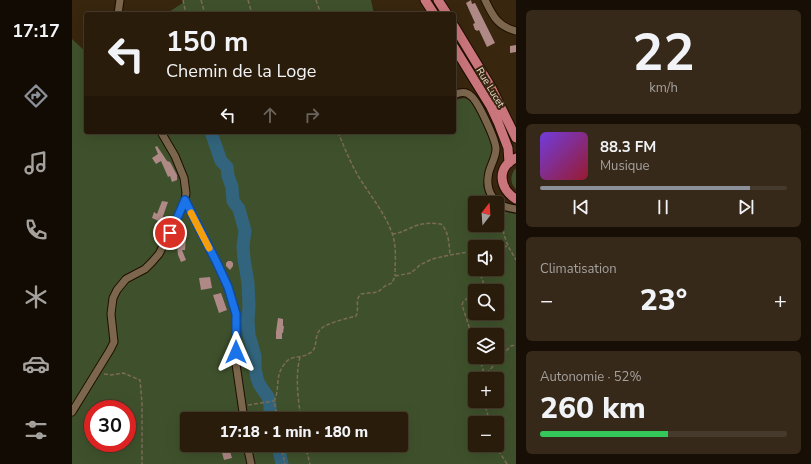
<!DOCTYPE html>
<html lang="fr">
<head>
<meta charset="utf-8">
<style>
  body { margin:0; font-family:"Nunito Sans",sans-serif; background:#362919; color:#f1f3f6; height:100vh; display:flex; flex-direction:column; font-size:15px; white-space:nowrap }
  * { box-sizing:border-box; margin:0 }
  p { font-size:13px; color:#a5a19d }
  .icon { flex:none; width:22px; height:22px; fill:none; stroke:currentColor; stroke-width:2; stroke-linecap:round; stroke-linejoin:round }
  .map { position:relative; flex:1; overflow:hidden }
  .details { display:flex; flex-direction:column; gap:10px; padding:10px; background:#170f06; width:295px }
  .details>* { flex:none }
  .banner { position:absolute; left:12px; top:12px; width:372px; height:122px; border-radius:4px; box-shadow:0 4px 16px #0002,0 0 0 1px #463a2c; background:#2a1c0b; color:#f1f3f6; overflow:hidden }
  .needle { width:26px; rotate:17deg }
  .buttons { position:absolute; left:396px; top:196px; display:grid; gap:8px }
  .buttons a { display:grid; place-items:center; width:36px; height:36px; border-radius:4px; background:#2a1c0b; box-shadow:0 4px 16px #0002,0 0 0 1px #463a2c; font-size:20px }
  .speed { position:absolute; left:12px; top:400px; display:flex; gap:8px; font-size:20px; font-weight:700; text-align:center }
  .speed>* { display:grid; place-content:center; width:52px; height:52px; border-radius:50%; background:#2a1c0b; box-shadow:0 4px 16px #0002,0 0 0 1px #463a2c; line-height:1 }
  .speed .limit { border:6px solid #d22; background:#fff; color:#111 }
  .pin { position:absolute; display:grid; place-items:center; width:34px; height:34px; color:#fff; margin:-17px; border:2px solid #fff; border-radius:50%; box-shadow:0 1px 4px #0007 }
  .me { position:absolute; width:44px; margin:-22px; rotate:0deg; stroke-linejoin:round; filter:drop-shadow(0 0 3px #0008) }
  .turn { display:flex; align-items:center; gap:14px; height:84px; padding:0 16px; font-size:18px }
  .turn .icon { width:52px; height:52px; stroke-width:2.5 }
  .turn b { display:block; font-size:28px; line-height:34px }
  .lanes { display:flex; align-items:center; height:38px; padding:0 16px; background:#0003; justify-content:center; gap:20px; direction:ltr }
  .lanes .off { opacity:.35 }
  .big { font-size:30px; font-weight:800; line-height:1.1 }
  .details .widget { flex:1; display:flex; flex-direction:column; justify-content:center; gap:6px; min-width:0; padding:0 14px; border-radius:6px; background:#362919 }
  .details .dial { align-items:center; gap:0 }
  .dial b { font-size:52px; line-height:1 }
  .song { display:flex; align-items:center; gap:12px }
  .cover { width:48px; height:48px; border-radius:6px; background:linear-gradient(135deg,hsl(260 70% 55%),hsl(350 70% 35%)) }
  .played { height:4px; border-radius:2px; background:linear-gradient(90deg,#8c9099 85%,#463a2c 85%) }
  .keys { display:flex; justify-content:space-around; direction:ltr }
  .heat { display:flex; justify-content:space-between; align-items:center; font-size:22px; direction:ltr }
  .charge { height:6px; border-radius:3px; background:linear-gradient(90deg,#34c759 52%,#463a2c 0) }
  .trip { position:absolute; left:108px; top:412px; width:228px; height:40px; border-radius:4px; background:#2a1c0b; box-shadow:0 4px 16px #0002,0 0 0 1px #463a2c; font-weight:800; line-height:40px; text-align:center }
  main { display:flex; flex:1; min-height:0 }
  .tabs { display:flex; flex-direction:column; width:72px; justify-content:space-around; align-items:center; background:#110b04; color:#a5a19d }
  .tabs .icon { width:28px; height:28px }
  .tabs .current { color:#8c9099 }
  .tabs b { font-size:18px; color:#f1f3f6 }
  .map>svg:first-child { display:block }
  .green { fill:#3f512c; fill-rule:evenodd }
  .lines { fill:none; stroke-linecap:round; stroke-linejoin:round }
  .river { stroke:#32657d; stroke-width:13 }
  .building { fill:#ae8985 }
  .minor-casing { stroke:#1f0e00; stroke-width:9 }
  .major-casing { stroke:#1f0e00; stroke-width:11 }
  .path { stroke:#7b6b57; stroke-width:1.5; stroke-dasharray:4 2; stroke-linecap:butt }
  .minor { stroke:#7c674e; stroke-width:7 }
  .major { stroke:#c9757b; stroke-width:9 }
  .route-casing { stroke:#114b97; stroke-width:10 }
  .route { stroke:#1a73e8; stroke-width:7 }
  .slow { stroke:#f59e0b; stroke-width:7 }
  .labels { text-anchor:middle; stroke-width:4; stroke-linejoin:round; paint-order:stroke }
  .street-label { font-size:10px; fill:#f1e5d7; stroke:#38260f }
</style>
</head>
<body>
<main>
<nav class="tabs">
<b>17:17</b>
<svg class="icon current" aria-label="directions" viewBox="0 0 24 24"><path d="M12 3l9 9-9 9-9-9zM9 14v-3h6M13 9l2 2-2 2"/></svg>
<svg class="icon" aria-label="music" viewBox="0 0 24 24"><path d="M9 18V5l10-2v13"/><circle cx="6" cy="18" r="3"/><circle cx="16" cy="16" r="3"/></svg>
<svg class="icon" aria-label="phone" viewBox="0 0 24 24"><path d="M5 4h4l2 5-3 2q2 4 5 5l2-3 5 2v4C11 20 4 13 5 4z"/></svg>
<svg class="icon" aria-label="climate" viewBox="0 0 24 24"><path d="M12 3v18M4 7l16 10M4 17L20 7"/></svg>
<svg class="icon" aria-label="car" viewBox="0 0 24 24"><path d="M5 17H2v-5l4-1 3-4h7l3 4 3 1v5h-3M9 17h6M6 11h13"/><circle cx="7" cy="17" r="2"/><circle cx="17" cy="17" r="2"/></svg>
<svg class="icon" aria-label="filters" viewBox="0 0 24 24"><path d="M4 7h16M4 17h16"/><circle cx="9" cy="7" r="2"/><circle cx="15" cy="17" r="2"/></svg>
</nav>
<div class="map">
<svg width="444" height="464" viewBox="0 0 444 464">
  <rect width="100%" height="100%" fill="#38260f"/>
  <path class="green" d="M111,0H299L302,14H94L112,2Z
    M0,39L14,52V132H382V100L392,98L398,100L404,106L421,147L411,186L416,198L420,203H403V225H425V209L444,214V464H0ZM403,247H425V269H403ZM403,291H425V313H403ZM403,335H425V357H403ZM403,379H425V401H403ZM21,409H55V443H21ZM115,419H329V445H115ZM403,423H425V445H403Z
    M443,169H444V189C438,183 438,176 443,169Z"/>
  <g class="lines">
    <path class="river" d="M139,132L149,161L155,167L156,176L160,187L161,201L167,209L173,231L171,246L172,259L176,283L177,306L176,321L177,335L183,356V368L185,378L187,384L196,397L198,405V414L195,419
      M206,445L210,464"/>
  </g>
  <path class="building" d="M399,0L400,4L403,3L423,43L415,47L407,30L405,31L404,30H403L401,24L403,23L394,3Z
    M444,45V52L438,53V46Z
    M85,146L95,161L98,162L105,175V180L100,182L98,176L96,177L89,161L84,164L80,158L86,154L83,147Z
    M90,201L96,202L89,222L80,218L82,212L85,214Z
    M102,237H114L113,250H110L114,260L109,262L106,255L105,246H102L101,243Z
    M156,261H159L161,263V266L158,270L154,266V263Z
    M138,277L140,288L129,290L127,278Z
    M149,293L155,310L147,313L141,295Z
    M206,318L211,319V326H212L211,333H210V339H204V332Z
    M148,445H156L160,458L152,460Z"/>
  <g class="lines">
    <defs>
      <path id="minor" d="M413,0C421,16 425,26 444,31
        M46,14L48,0
        M382,95C388,92 394,91 399,96C406,101 424,140 424,149C424,157 419,164 417,172C412,193 424,207 444,209
        M113,200L145,263L156,287L164,314V364L172,419
        M0,412L38,350L42,342L39,314L41,298L45,290L54,279L73,269L80,262L87,254L106,216L113,200L114,193L112,178L103,156L89,132
        M175,445L179,464"/>
      <path id="major" d="M353,0L362,14
        M366,0L375,14
        M382,26L419,87L444,138
        M382,47L419,107L426,122L436,148L437,163
        M444,158C424,167 427,189 444,199"/>
    </defs>
    <use href="#minor" class="minor-casing"/>
    <use href="#major" class="major-casing"/>
    <path class="path" d="M111,0L114,14
      M129,0L133,14
      M176,0L180,14
      M244,0L249,14
      M266,132C273,149 280,167 290,182C301,199 313,214 320,233C325,246 323,262 323,276
      M433,213L430,219L432,235L436,246L444,260
      M320,234C330,233 337,228 346,225C353,223 361,223 369,224C377,231 377,245 378,255
      M425,248L436,246
      M399,252L403,261
      M403,345L390,305L391,302L411,284V281L406,269
      M228,357C223,377 226,398 229,419
      M407,357L413,376
      M32,374L39,375L51,373L68,380L70,403V464
      M412,379L416,372L435,350L439,346L444,345
      M412,401L418,423
      M176,405L202,401
      M206,419L202,401C208,390 203,377 211,366C219,353 227,360 238,353C246,349 242,338 247,331C252,323 274,319 284,316C288,308 282,300 289,294L306,292L313,286L320,283L323,276L339,273L348,265L360,259L378,255L403,251
      M209,445L213,464
      M233,445L238,464
      M424,445L428,453L435,464"/>
    <use href="#minor" class="minor"/>
    <use href="#major" class="major"/>
  </g>
  <g class="lines">
    <defs>
      <path id="route" d="M98,233L106,216L113,200L145,263L156,287L164,314V352"/>
    </defs>
    <use href="#route" class="route-casing"/>
    <use href="#route" class="route"/>
    <path class="slow" d="M119,213L137,248"/>
  </g>
  <g class="labels">
    <g class="street-label">
      <text transform="translate(419 87) rotate(59)" y="4">Rue Lucet</text>
    </g>
  </g>
</svg>
<div class="buttons">
<a><svg class="needle" viewBox="-14 -14 28 28"><path d="M0-13l5 13h-10z" fill="#e53935"/><path d="M0 13l5-13h-10z" fill="#a5a19d"/></svg></a>
<a><svg class="icon" aria-label="sound" viewBox="0 0 24 24"><path d="M4 9h4l5-4v14l-5-4H4zM17 9q2 3 0 6"/></svg></a>
<a><svg class="icon" aria-label="search" viewBox="0 0 24 24"><circle cx="10" cy="10" r="6"/><path d="M15 15l6 6"/></svg></a>
<a><svg class="icon" aria-label="layers" viewBox="0 0 24 24"><path d="M12 4l9 5-9 5-9-5zM3 14l9 5 9-5"/></svg></a>
<a>+</a>
<a>−</a>
</div>
<div class="speed"><div class="limit">30</div></div>
<div class="pin" style="left:98px;top:233px;background:#d93025"><svg class="icon" aria-label="arrive" viewBox="0 0 24 24"><path d="M6 21V4h12l-3 4 3 4H6"/></svg></div>
<svg class="me" style="left:164px;top:352px" viewBox="-20 -20 40 40"><path d="M0-17L14 15 0 8-14 15z" fill="#1a73e8" stroke="#fff" stroke-width="4"/></svg>
<div class="trip">17:18 · 1 min · 180 m</div>
<div class="banner">
<div class="turn"><svg class="icon" aria-label="left" viewBox="0 0 24 24"><path d="M17 20v-9H6M10 6l-5 5 5 5"/></svg><div><b>150 m</b>Chemin de la Loge</div></div>
<div class="lanes"><svg class="icon" aria-label="left" viewBox="0 0 24 24"><path d="M17 20v-9H6M10 6l-5 5 5 5"/></svg><svg class="icon off" aria-label="ahead" viewBox="0 0 24 24"><path d="M12 20V5M6 11l6-6 6 6"/></svg><svg class="icon off" aria-label="right" viewBox="0 0 24 24"><path d="M7 20v-9h11M14 6l5 5-5 5"/></svg></div>
</div>
</div>
<section class="details">
<div class="widget dial"><b>22</b><p>km/h</p></div>
<div class="widget">
<div class="song"><i class="cover"></i><div><b>88.3 FM</b><p>Musique</p></div></div>
<div class="played"></div>
<div class="keys"><svg class="icon" aria-label="previous" viewBox="0 0 24 24"><path d="M18 5L8 12l10 7zM5 5v14"/></svg><svg class="icon" aria-label="pause" viewBox="0 0 24 24"><path d="M8 5v14M16 5v14"/></svg><svg class="icon" aria-label="next" viewBox="0 0 24 24"><path d="M6 5l10 7-10 7zM19 5v14"/></svg></div>
</div>
<div class="widget"><p>Climatisation</p>
<div class="heat"><a>−</a><b class="big">23°</b><a>+</a></div>
</div>
<div class="widget"><p>Autonomie · 52%</p><b class="big">260 km</b><div class="charge"></div></div>
</section>
</main>
</body>
</html>
